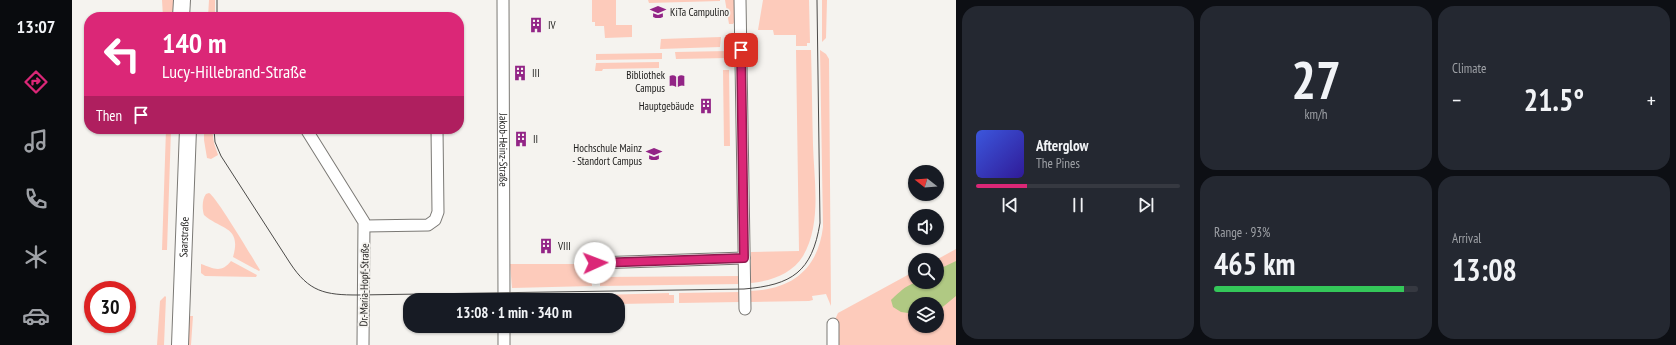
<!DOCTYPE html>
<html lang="en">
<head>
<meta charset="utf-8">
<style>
  body { margin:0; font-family:"PT Sans Narrow",sans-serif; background:#242831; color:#f1f3f6; height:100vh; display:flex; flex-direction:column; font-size:15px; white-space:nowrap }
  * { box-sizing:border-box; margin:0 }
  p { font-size:13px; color:#9ea1a6 }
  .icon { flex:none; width:22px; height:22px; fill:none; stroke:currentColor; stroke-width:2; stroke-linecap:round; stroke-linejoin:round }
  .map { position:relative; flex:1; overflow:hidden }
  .drawer { display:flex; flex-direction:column; gap:6px; padding:6px; background:#0d0f14; width:720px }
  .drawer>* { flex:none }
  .hud { position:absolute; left:12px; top:12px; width:380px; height:122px; border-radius:16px; box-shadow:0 1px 3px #0004; background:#db2777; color:#fff; overflow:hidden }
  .needle { width:26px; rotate:287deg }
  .fabs { position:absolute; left:836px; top:165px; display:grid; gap:8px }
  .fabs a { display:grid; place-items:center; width:36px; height:36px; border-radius:50%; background:#171b24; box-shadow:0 1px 3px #0004; font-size:20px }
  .speed { position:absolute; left:12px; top:281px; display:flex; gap:8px; font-size:20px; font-weight:700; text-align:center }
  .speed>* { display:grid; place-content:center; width:52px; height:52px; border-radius:50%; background:#171b24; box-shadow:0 1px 3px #0004; line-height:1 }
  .speed .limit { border:6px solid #d22; background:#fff; color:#111 }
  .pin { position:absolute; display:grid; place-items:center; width:34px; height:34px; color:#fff; margin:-17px; border-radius:8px; box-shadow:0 2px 6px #0006 }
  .me { position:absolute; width:44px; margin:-22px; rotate:88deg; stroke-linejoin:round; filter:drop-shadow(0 0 3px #0008) }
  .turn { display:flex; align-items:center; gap:14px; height:84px; padding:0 12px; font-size:18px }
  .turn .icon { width:52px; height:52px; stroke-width:2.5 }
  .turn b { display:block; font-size:28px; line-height:34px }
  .then { display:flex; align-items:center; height:38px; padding:0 12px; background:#0003; gap:8px; font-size:15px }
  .big { font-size:30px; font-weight:700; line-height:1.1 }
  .drawer .tile { flex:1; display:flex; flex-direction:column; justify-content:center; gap:6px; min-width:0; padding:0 14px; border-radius:16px; background:#242831 }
  .drawer .dial { align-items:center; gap:0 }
  .dial b { font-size:52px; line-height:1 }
  .song { display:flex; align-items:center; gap:12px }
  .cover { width:48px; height:48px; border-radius:6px; background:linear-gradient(135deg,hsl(230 70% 55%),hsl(250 70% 35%)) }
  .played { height:4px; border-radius:2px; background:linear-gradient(90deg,#db2777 25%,#363941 25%) }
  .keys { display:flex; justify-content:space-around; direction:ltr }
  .heat { display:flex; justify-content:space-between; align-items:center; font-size:22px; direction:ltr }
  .charge { height:6px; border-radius:3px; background:linear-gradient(90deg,#34c759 93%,#363941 0) }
  .drawer .tiles { flex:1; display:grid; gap:6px; grid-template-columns:repeat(3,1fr) }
  .tile:first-child { grid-row:span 2 }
  .trip { position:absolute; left:331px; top:293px; width:222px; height:40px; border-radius:16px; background:#171b24; box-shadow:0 1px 3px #0004; font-weight:700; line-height:40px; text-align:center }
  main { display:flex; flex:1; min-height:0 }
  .tabs { display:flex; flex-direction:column; width:72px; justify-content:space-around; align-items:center; background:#090b0e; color:#9ea1a6 }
  .tabs .icon { width:28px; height:28px }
  .tabs .on { color:#db2777 }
  .tabs b { font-size:18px; color:#f1f3f6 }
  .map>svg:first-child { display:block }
  .green { fill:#fdcbbb; fill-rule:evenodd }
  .water { fill:#b0c983 }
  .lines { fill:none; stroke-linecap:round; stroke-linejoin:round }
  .minor-casing { stroke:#7b7975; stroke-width:13 }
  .highway-casing { stroke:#7b7975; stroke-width:18 }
  .minor { stroke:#fff; stroke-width:11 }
  .highway { stroke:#fff; stroke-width:16 }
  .tram { stroke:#4b4a48; stroke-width:1 }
  .route-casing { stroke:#8e194d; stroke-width:10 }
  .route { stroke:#db2777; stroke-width:7 }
  .labels { text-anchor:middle; stroke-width:3.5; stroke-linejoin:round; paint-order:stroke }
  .poi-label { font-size:11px; fill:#21201f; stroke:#f5f3ef; text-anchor:start }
  .street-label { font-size:11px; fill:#21201f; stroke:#f5f3ef }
</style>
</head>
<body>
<main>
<nav class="tabs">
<b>13:07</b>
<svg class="icon on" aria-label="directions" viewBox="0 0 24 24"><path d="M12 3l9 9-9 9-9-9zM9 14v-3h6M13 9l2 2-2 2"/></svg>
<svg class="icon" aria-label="music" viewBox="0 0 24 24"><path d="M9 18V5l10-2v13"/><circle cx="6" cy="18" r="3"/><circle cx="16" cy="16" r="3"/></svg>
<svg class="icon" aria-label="phone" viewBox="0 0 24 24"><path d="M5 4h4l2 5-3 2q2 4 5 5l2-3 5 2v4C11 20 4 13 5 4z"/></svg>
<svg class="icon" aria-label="climate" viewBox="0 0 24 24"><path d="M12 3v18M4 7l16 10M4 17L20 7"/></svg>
<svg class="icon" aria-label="car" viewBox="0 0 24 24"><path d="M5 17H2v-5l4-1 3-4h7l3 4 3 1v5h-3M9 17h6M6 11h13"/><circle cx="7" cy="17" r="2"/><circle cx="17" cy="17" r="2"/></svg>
</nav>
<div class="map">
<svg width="884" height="345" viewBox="0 0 884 345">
  <rect width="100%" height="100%" fill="#f5f3ef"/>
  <path class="green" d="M90,0H101V17H91Z
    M137,0H143V17H136Z
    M520,0H544V25H560V37L533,38L532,26H523V22H520Z
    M576,0H648V1L577,3Z
    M653,0H662L663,21L661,24H657Z
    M691,0H737L738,43H735V46H724V35H702L701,30H686Z
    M750,0H755L754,38L750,42Z
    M649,37L648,47L588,49L589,39Z
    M724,50H739C740,82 740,113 741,145C742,180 750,224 731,256C720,274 699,281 679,283V252L727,251Z
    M748,50L754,54L757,59L759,306L754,294L740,296L741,300L737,301L678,302L677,291C720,290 746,269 751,227Z
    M656,51V58L604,59L603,52Z
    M590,53V59L524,60V54Z
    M587,62V68L531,69L530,71H523L524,63Z
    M651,70H657L658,146H652Z
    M94,129H99L95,250H90Z
    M132,129H140L142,143L146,155L139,159L135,158L132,140Z
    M137,193C144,196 181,259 188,270L187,271L161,257C170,226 149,230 132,215C130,209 130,199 134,194Z
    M884,249V345H761V324L766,313L843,271V282H865V260H864ZM843,304H865V326H843Z
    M159,261L185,275L184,277L133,276L129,273V264C141,268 149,274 159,261Z
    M438,264H520V286L440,288Z
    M668,276L669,284L528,286V277Z
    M669,292L668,302L607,303V293Z
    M597,293V295H602V303L546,304V300H529V295Z
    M521,295V300H442V296Z
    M93,296L94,297L92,345H85L88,301Z
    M116,316H121L119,345H114Z"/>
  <path class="water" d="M884,261V296L867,310L865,311V304H843V314L829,312L821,307L819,300C838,282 839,282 865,282V270Z"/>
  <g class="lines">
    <defs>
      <g id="minor">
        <path id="s1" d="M431,0L432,300"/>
        <path d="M668,0L673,309"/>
        <path d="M234,129L292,222L291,345"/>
        <path d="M293,226L356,225L363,220L366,212L365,129"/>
        <path d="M523,263L672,258"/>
        <path d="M761,324V345"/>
        <path d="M432,326V345"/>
      </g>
      <g id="highway">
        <path d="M109,17L110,0"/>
        <path id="s2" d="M108,345L116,129"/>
      </g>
    </defs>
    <use href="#minor" class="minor-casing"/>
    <use href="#highway" class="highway-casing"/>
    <use href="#minor" class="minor"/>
    <use href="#highway" class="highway"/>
    <path class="tram" d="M145,17V0
      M142,129L143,142L149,156L218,263C237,292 253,295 286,295L672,289C720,285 740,272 748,223L745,0"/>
  </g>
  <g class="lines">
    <defs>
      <path id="route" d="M523,263L672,258L669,50"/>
    </defs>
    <use href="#route" class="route-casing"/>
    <use href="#route" class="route"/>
  </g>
  <defs>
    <symbol id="school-bare" viewBox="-9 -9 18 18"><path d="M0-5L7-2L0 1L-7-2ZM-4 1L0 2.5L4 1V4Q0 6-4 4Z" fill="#922486" stroke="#f5f3ef" stroke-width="2.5" paint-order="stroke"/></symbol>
    <symbol id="building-bare" viewBox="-9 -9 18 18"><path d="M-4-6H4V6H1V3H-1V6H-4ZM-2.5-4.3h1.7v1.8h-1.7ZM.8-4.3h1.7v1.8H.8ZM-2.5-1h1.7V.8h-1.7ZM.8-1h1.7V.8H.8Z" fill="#922486" stroke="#f5f3ef" stroke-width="2.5" paint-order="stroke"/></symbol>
    <symbol id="library-bare" viewBox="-9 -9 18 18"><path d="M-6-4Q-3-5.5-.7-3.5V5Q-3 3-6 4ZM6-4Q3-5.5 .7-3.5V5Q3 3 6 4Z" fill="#922486" stroke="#f5f3ef" stroke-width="2.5" paint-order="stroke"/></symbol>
    <symbol id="university-bare" viewBox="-9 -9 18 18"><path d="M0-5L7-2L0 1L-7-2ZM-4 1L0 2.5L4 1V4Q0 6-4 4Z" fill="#922486" stroke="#f5f3ef" stroke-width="2.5" paint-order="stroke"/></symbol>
  </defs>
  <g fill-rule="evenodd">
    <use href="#school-bare" x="575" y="1" width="22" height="22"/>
    <use href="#building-bare" x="453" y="14" width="22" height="22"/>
    <use href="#building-bare" x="437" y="62" width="22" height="22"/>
    <use href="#library-bare" x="594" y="70" width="22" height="22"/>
    <use href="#building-bare" x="623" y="95" width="22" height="22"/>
    <use href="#building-bare" x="438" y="128" width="22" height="22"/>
    <use href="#university-bare" x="571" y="143" width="22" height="22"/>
    <use href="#building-bare" x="463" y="235" width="22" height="22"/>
  </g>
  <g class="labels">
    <g class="poi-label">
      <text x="598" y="16">KiTa Campulino</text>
      <text x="476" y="29">IV</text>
      <text x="460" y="77">III</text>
      <text x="593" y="79" text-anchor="end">Bibliothek<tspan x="593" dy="13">Campus</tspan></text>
      <text x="622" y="110" text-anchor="end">Hauptgebäude</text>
      <text x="461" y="143">II</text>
      <text x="570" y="152" text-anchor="end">Hochschule Mainz<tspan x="570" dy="13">- Standort Campus</tspan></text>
      <text x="486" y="250">VIII</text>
    </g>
    <g class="street-label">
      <text dy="4" stroke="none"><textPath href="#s1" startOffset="150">Jakob-Heinz-Straße</textPath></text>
      <text dy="4" stroke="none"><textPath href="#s2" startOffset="108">Saarstraße</textPath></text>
      <text transform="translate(292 285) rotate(-89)" y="4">Dr.-Maria-Hopf-Straße</text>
    </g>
  </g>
</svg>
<div class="fabs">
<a><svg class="needle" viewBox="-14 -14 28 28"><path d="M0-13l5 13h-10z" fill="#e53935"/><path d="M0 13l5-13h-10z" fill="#9ea1a6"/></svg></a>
<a><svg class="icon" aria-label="sound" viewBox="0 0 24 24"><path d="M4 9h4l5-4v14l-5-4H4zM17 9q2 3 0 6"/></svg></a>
<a><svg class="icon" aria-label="search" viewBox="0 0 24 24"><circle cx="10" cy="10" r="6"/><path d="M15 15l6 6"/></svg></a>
<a><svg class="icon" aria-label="layers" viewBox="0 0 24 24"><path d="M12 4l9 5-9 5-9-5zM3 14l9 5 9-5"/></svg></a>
</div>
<div class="speed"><div class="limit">30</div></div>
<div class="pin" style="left:669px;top:50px;background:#d93025"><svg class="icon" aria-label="arrive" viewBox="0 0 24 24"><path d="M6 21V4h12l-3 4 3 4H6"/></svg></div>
<svg class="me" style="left:523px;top:263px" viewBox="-20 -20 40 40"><circle r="19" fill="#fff"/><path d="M0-13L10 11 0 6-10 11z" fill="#db2777"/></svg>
<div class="trip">13:08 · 1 min · 340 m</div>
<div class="hud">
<div class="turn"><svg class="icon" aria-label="left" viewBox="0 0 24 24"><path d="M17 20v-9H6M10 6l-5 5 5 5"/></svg><div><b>140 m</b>Lucy-Hillebrand-Straße</div></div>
<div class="then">Then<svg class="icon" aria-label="arrive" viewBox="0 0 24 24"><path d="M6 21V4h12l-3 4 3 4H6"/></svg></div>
</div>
</div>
<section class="drawer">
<div class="tiles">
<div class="tile">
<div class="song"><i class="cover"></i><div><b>Afterglow</b><p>The Pines</p></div></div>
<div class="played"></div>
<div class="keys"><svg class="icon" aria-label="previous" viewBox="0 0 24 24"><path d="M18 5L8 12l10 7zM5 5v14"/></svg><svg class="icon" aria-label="pause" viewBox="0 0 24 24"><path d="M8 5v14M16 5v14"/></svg><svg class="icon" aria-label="next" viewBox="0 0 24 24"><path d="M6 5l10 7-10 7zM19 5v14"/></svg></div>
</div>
<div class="tile dial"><b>27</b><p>km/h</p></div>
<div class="tile"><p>Climate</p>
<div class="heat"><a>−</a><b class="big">21.5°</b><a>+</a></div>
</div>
<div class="tile"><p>Range · 93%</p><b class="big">465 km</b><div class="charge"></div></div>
<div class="tile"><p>Arrival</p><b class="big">13:08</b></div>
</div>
</section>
</main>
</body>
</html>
